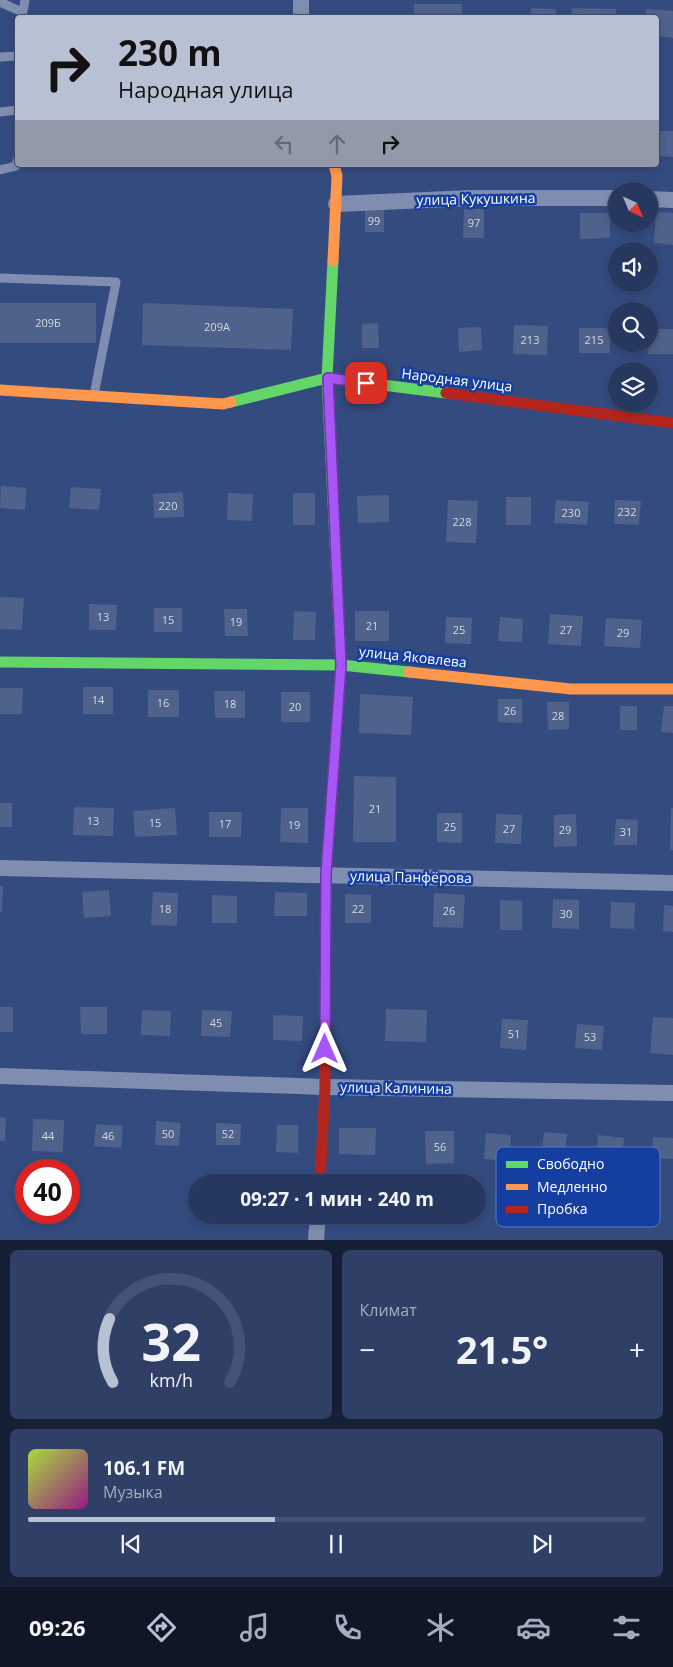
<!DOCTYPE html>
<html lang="ru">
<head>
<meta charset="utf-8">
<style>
  body { margin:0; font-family:"Open Sans",sans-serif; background:#2f3f66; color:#f1f3f6; height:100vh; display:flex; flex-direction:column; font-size:19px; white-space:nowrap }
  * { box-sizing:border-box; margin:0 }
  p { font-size:16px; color:#a4acbd }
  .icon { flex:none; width:28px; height:28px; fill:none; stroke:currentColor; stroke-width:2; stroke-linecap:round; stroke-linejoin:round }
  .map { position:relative; height:1240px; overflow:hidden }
  .panel { display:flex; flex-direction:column; gap:10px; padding:10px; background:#151f35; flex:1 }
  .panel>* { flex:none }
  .guide { position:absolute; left:15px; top:15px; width:644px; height:152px; border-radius:5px; box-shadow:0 2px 8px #0003,0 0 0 1px #435275; background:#b8c0d3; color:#111; overflow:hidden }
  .needle { width:32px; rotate:136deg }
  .tools { position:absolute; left:608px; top:182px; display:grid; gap:10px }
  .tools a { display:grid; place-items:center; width:50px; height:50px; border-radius:50%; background:#273860; box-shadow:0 2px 8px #0003,0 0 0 1px #435275; font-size:25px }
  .speed { position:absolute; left:15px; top:1159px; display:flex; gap:10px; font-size:25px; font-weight:700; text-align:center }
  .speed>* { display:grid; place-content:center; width:65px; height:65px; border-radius:50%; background:#273860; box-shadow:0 2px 8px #0003,0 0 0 1px #435275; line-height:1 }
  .speed .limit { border:8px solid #d22; background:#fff; color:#111 }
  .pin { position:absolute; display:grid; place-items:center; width:42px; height:42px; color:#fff; margin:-21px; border-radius:10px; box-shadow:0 2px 8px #0006 }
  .me { position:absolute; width:55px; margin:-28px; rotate:0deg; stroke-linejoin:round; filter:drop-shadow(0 0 4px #0008) }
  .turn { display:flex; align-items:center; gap:18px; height:105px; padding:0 20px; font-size:22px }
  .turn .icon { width:65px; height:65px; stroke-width:2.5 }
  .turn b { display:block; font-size:35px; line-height:42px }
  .lanes { display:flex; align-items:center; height:48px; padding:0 20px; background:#0003; justify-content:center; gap:25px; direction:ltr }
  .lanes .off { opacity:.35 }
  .big { font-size:38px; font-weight:700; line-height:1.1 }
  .panel .tile { flex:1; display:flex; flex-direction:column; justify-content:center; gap:8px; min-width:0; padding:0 18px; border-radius:8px; background:#2f3f66 }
  .panel .dial { align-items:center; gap:0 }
  .dial svg { height:130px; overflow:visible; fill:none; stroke:#435275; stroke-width:7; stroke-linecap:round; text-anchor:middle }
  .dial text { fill:#f1f3f6; stroke:none }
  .song { display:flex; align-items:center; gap:15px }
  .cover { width:60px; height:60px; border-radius:8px; background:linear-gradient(135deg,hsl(80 70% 55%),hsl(310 70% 35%)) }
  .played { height:5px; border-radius:2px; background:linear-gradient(90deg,#b8c0d3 40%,#435275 40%) }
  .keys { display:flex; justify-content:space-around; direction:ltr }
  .heat { display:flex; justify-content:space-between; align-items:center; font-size:28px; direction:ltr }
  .panel .tiles { flex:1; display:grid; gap:10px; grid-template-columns:1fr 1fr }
  .tile:last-child { grid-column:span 2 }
  .trip { position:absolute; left:188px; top:1174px; width:298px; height:50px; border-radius:25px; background:#273860; box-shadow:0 2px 8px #0003,0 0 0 1px #435275; font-weight:700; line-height:50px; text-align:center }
  .dock { display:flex; height:80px; justify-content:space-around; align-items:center; background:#101626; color:#a4acbd }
  .dock .icon { width:35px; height:35px }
  .dock .selected { color:#b8c0d3 }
  .dock b { font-size:22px; color:#f1f3f6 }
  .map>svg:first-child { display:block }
  .building { fill:#4f628c }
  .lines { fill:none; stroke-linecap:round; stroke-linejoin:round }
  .lane { stroke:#7f8eb0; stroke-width:9 }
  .street { stroke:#7f8eb0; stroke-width:16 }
  .fast { stroke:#63d668; stroke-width:11 }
  .slow { stroke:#ff974d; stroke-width:11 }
  .jam { stroke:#b3261e; stroke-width:11 }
  .route-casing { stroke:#6d37a1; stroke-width:12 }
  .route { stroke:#a855f7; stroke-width:9 }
  .labels { text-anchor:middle; stroke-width:5; stroke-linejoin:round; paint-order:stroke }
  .number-label { font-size:11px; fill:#d3d8e2 }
  .street-label { font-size:14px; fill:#fff; stroke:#143e9f }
  .key { fill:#143e9f; stroke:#5a78bc; stroke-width:1 }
  .key-label { font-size:14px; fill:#fff }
</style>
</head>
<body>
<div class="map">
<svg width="673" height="1240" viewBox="0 0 673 1240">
  <rect width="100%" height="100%" fill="#344b80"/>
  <path class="building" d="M414,4H462V18H414Z
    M531,8L556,9L555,18H530Z
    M572,8L616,9V18H571Z
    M646,9L673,11V38L656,36V18H646Z
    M656,131H673V157L656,156Z
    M365,209H384V232H365Z
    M464,209H484V238H463Z
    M656,212L673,213V245L654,243Z
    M580,213H610V238L580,239Z
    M0,303H96V343H0Z
    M143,303L293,309L291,350L142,345Z
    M378,323L379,348H362V324Z
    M514,325L548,326L547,355L513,354Z
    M481,327L482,350L459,352L458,328Z
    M579,328H610V353H579Z
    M649,329H673V354H648Z
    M1,486L26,488L25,510L0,508Z
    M71,487L101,489L99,510L69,508Z
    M183,492L184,517L154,518L153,494Z
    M228,493L253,494L252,521L227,520Z
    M293,493H315V525H293Z
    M389,495V522L358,523L357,496Z
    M506,497H531V525H506Z
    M448,500L478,501L476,543L446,542Z
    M556,500L589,502L587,525L554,523Z
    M615,500L641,501L639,525L614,524Z
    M0,597L24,598L22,630L0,629Z
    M89,604L117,605L116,630H89Z
    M154,608H182V632H154Z
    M224,609H247L248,636H225Z
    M294,611L316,612L315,640H293Z
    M355,611H389V641H355Z
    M550,614L583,616L581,646L548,644Z
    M446,617L472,618L471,644L445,643Z
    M500,617L523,619L522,642L498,641Z
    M606,618L642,620L640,648L604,646Z
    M83,687H113V714H83Z
    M0,688H23L22,714H0Z
    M148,690H179V717H148Z
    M214,691H245V718H215Z
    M281,692H310V722H281Z
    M360,694L413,697L411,735L359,733Z
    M498,699H522V723L498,722Z
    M547,702H569V729L548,730Z
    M620,706H637V730H620Z
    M664,706H673V733L661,732Z
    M354,776L396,777V842H353Z
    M0,803H12V827H0Z
    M74,807L114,808L113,836L73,835Z
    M175,808L177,835L135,837L133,811Z
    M281,808H308V843L280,842Z
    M671,808H673V850H670Z
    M209,812H242L241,837H209Z
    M437,813H462V843L437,842Z
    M496,814L522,815L521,844L495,843Z
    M576,814L577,846L554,847V815Z
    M616,819L638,820L637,845H614Z
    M0,886H3L2,912H0Z
    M109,890L111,916L84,918L82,892Z
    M153,892L178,893L177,926L151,925Z
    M275,892L307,893V916H274Z
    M434,893L465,895L463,928L433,927Z
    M345,894L371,895V923H345Z
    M212,895L237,896V923H212Z
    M553,899L579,900V929L552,928Z
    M500,900L522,901V930H500Z
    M611,902L635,903L634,929L610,928Z
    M664,905L673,906V932L663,931Z
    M0,1007H13V1032H0Z
    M80,1007H107V1034H81Z
    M386,1009L427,1010L426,1042L385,1041Z
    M142,1010L171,1011L170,1036L141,1035Z
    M202,1010L232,1011L230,1037L201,1036Z
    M273,1015L303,1016L302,1041L273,1040Z
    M653,1017L673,1018V1055L650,1053Z
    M502,1019L528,1020L526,1050L500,1048Z
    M577,1024L604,1026L602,1050L575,1048Z
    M0,1117L6,1118L5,1141H0Z
    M33,1119L64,1120L63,1152L32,1151Z
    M156,1121L181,1123L179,1146L155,1145Z
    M216,1123L241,1124L240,1145H216Z
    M96,1124L123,1126L121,1148L94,1146Z
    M277,1125H298V1153L276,1152Z
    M339,1128H376L375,1155L339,1154Z
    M425,1131H454V1163L426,1164Z
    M544,1132L567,1134L564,1161L541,1158Z
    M486,1133L511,1135L509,1161L484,1159Z
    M598,1135L624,1138L622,1159L596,1157Z
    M653,1137L673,1138V1159L652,1158Z"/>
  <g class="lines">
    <path class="lane" d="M0,2L22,12
      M22,17L25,0
      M0,57L18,56
      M0,112L18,110
      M0,170L16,166L18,158
      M0,278L116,282L94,395"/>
    <path class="street" d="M301,18V0
      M649,199L673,200
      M336,204L472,198H616
      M0,868L673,883
      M0,1076L325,1087L673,1093
      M316,1240L318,1215"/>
    <path class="fast" d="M333,261L327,378L337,584
      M231,402L327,378L446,393
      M0,662L341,665L409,672"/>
    <path class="slow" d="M333,261L337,176L334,165
      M0,390L223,404L231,402
      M409,672L571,689H673
      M326,906V875L341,665L337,584"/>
    <path class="jam" d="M446,393L673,423
      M320,1182L325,1087L326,906"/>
  </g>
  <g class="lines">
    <defs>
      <path id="route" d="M325,1049L326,874L341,665L328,378L366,383"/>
    </defs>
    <use href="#route" class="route-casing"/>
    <use href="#route" class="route"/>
  </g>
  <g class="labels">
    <g class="number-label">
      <text x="374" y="225">99</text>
      <text x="474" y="227">97</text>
      <text x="48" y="327">209Б</text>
      <text x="217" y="331">209А</text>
      <text x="530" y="344">213</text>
      <text x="594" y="344">215</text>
      <text x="168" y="510">220</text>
      <text x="627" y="516">232</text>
      <text x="571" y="517">230</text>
      <text x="462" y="526">228</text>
      <text x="103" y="621">13</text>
      <text x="168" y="624">15</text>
      <text x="236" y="626">19</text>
      <text x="372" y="630">21</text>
      <text x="459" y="634">25</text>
      <text x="566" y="634">27</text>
      <text x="623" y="637">29</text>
      <text x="98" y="704">14</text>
      <text x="163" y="707">16</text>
      <text x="230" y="708">18</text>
      <text x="295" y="711">20</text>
      <text x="510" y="715">26</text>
      <text x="558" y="720">28</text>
      <text x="375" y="813">21</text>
      <text x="93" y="825">13</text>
      <text x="155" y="827">15</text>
      <text x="225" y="828">17</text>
      <text x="294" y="829">19</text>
      <text x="450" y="831">25</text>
      <text x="509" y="833">27</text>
      <text x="565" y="834">29</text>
      <text x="626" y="836">31</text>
      <text x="165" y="913">18</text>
      <text x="358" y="913">22</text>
      <text x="449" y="915">26</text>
      <text x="566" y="918">30</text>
      <text x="216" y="1027">45</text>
      <text x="514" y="1038">51</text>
      <text x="590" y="1041">53</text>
      <text x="168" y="1138">50</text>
      <text x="228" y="1138">52</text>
      <text x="48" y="1140">44</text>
      <text x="108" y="1140">46</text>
      <text x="440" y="1151">56</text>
    </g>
    <g class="street-label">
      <text transform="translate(476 199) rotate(-1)" y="5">улица Кукушкина</text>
      <text transform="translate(457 380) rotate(7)" y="5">Народная улица</text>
      <text transform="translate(413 657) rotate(6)" y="5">улица Яковлева</text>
      <text transform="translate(411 877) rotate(1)" y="5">улица Панфёрова</text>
      <text transform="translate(396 1088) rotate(1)" y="5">улица Калинина</text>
    </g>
  </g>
  <rect x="496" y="1147" width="164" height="80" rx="8" class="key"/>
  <rect x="506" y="1161" width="22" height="7" fill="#63d668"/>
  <rect x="506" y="1184" width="22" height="6" fill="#ff974d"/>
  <rect x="506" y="1206" width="22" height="7" fill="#b3261e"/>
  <g class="key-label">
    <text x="537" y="1169">Свободно</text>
    <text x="537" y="1192">Медленно</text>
    <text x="537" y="1214">Пробка</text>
  </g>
</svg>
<div class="tools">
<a><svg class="needle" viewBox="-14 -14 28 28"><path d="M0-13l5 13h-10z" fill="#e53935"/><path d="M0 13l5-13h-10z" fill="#a4acbd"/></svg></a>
<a><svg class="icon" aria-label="sound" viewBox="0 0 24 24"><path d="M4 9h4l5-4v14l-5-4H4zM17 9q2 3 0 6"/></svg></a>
<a><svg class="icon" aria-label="search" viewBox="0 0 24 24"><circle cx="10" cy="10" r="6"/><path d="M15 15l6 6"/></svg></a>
<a><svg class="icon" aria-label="layers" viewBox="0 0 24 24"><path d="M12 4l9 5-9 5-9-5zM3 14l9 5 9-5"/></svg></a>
</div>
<div class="speed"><div class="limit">40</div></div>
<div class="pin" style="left:366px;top:383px;background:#d93025"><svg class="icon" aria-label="arrive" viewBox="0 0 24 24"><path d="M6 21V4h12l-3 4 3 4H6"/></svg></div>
<svg class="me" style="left:325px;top:1049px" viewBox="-20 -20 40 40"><path d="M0-17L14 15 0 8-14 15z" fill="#a855f7" stroke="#fff" stroke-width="4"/></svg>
<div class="trip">09:27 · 1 мин · 240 m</div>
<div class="guide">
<div class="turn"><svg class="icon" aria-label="right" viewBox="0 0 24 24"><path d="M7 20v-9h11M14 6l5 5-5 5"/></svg><div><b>230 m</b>Народная улица</div></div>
<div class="lanes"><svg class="icon off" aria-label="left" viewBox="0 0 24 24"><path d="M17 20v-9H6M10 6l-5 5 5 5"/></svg><svg class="icon off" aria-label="ahead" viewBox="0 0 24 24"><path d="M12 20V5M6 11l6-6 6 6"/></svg><svg class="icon" aria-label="right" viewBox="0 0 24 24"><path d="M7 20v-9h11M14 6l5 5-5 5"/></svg></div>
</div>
</div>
<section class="panel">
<div class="tiles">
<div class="tile dial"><svg viewBox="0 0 100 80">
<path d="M14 69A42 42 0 1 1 86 69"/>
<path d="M14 69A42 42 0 0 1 12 30" stroke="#b8c0d3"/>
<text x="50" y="56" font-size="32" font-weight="700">32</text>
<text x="50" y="72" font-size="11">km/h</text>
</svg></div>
<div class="tile"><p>Климат</p>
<div class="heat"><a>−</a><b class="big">21.5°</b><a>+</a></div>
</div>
<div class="tile">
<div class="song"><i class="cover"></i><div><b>106.1 FM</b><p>Музыка</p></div></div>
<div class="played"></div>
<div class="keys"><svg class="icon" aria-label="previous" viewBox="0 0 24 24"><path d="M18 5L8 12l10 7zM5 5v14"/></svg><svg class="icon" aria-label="pause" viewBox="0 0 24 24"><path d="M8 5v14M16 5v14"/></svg><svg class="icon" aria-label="next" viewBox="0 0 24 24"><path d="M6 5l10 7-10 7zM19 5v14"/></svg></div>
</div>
</div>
</section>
<nav class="dock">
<b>09:26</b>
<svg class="icon selected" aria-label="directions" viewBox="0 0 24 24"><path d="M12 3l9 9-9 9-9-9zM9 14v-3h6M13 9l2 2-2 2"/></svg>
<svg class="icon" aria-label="music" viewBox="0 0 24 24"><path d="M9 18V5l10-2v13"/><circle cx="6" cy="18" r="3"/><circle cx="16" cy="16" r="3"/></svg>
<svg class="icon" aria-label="phone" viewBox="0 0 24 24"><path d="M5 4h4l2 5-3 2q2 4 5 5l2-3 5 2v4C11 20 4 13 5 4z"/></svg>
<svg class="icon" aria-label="climate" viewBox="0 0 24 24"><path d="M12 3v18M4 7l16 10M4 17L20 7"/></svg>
<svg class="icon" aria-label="car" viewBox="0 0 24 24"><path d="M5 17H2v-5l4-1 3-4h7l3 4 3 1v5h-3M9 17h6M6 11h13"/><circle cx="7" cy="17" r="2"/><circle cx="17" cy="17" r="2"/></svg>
<svg class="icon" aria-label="filters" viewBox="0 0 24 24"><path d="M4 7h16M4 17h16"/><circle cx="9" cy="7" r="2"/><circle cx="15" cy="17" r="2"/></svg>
</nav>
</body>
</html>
